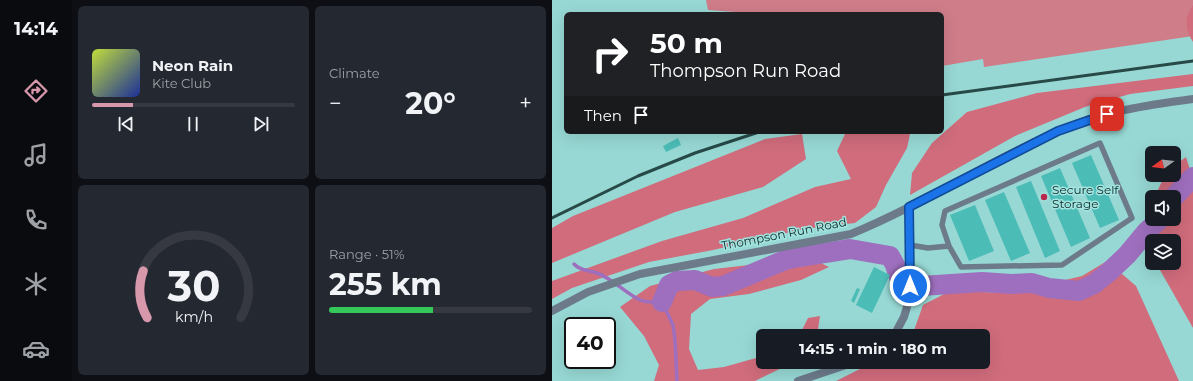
<!DOCTYPE html>
<html lang="en">
<head>
<meta charset="utf-8">
<style>
  body { margin:0; font-family:Montserrat,sans-serif; background:#242831; color:#f1f3f6; height:100vh; display:flex; flex-direction:column; font-size:15px; white-space:nowrap }
  * { box-sizing:border-box; margin:0 }
  p { font-size:13px; color:#9ea1a6 }
  .icon { flex:none; width:22px; height:22px; fill:none; stroke:currentColor; stroke-width:2; stroke-linecap:round; stroke-linejoin:round }
  .map { position:relative; flex:1; overflow:hidden }
  .panel { display:flex; flex-direction:column; gap:6px; padding:6px; background:#0d0f14; width:480px }
  .panel>* { flex:none }
  .guide { position:absolute; left:12px; top:12px; width:380px; height:122px; border-radius:6px; box-shadow:0 4px 16px #0002; background:#202124; color:#fff; overflow:hidden }
  .needle { width:26px; rotate:255deg }
  .buttons { position:absolute; left:593px; top:146px; display:grid; gap:8px }
  .buttons a { display:grid; place-items:center; width:36px; height:36px; border-radius:6px; background:#171b24; box-shadow:0 4px 16px #0002; font-size:20px }
  .speed { position:absolute; left:12px; top:317px; display:flex; gap:8px; font-size:20px; font-weight:700; text-align:center }
  .speed>* { display:grid; place-content:center; width:52px; height:52px; border-radius:50%; background:#171b24; box-shadow:0 4px 16px #0002; line-height:1 }
  .speed .limit { border:2px solid #111; border-radius:6px; background:#fff; color:#111 }
  .pin { position:absolute; display:grid; place-items:center; width:34px; height:34px; color:#fff; margin:-17px; border-radius:8px; box-shadow:0 2px 6px #0006 }
  .me { position:absolute; width:44px; margin:-22px; rotate:0deg; stroke-linejoin:round; filter:drop-shadow(0 0 3px #0008) }
  .turn { display:flex; align-items:center; gap:14px; height:84px; padding:0 20px; font-size:18px }
  .turn .icon { width:52px; height:52px; stroke-width:2.5 }
  .turn b { display:block; font-size:28px; line-height:34px }
  .then { display:flex; align-items:center; height:38px; padding:0 20px; background:#0003; gap:8px; font-size:15px }
  .big { font-size:30px; font-weight:700; line-height:1.1 }
  .panel .tile { flex:1; display:flex; flex-direction:column; justify-content:center; gap:6px; min-width:0; padding:0 14px; border-radius:6px; background:#242831 }
  .panel .dial { align-items:center; gap:0 }
  .dial svg { height:104px; overflow:visible; fill:none; stroke:#363941; stroke-width:7; stroke-linecap:round; text-anchor:middle }
  .dial text { fill:#f1f3f6; stroke:none }
  .song { display:flex; align-items:center; gap:12px }
  .cover { width:48px; height:48px; border-radius:6px; background:linear-gradient(135deg,hsl(70 70% 55%),hsl(230 70% 35%)) }
  .played { height:4px; border-radius:2px; background:linear-gradient(90deg,#d898ab 20%,#363941 20%) }
  .keys { display:flex; justify-content:space-around; direction:ltr }
  .heat { display:flex; justify-content:space-between; align-items:center; font-size:22px; direction:ltr }
  .charge { height:6px; border-radius:3px; background:linear-gradient(90deg,#34c759 51%,#363941 0) }
  .panel .tiles { flex:1; display:grid; gap:6px; grid-template-columns:repeat(2,1fr) }
  .trip { position:absolute; left:204px; top:329px; width:234px; height:40px; border-radius:6px; background:#171b24; box-shadow:0 4px 16px #0002; font-weight:700; line-height:40px; text-align:center }
  main { display:flex; flex:1; min-height:0 }
  .menu { display:flex; flex-direction:column; width:72px; justify-content:space-around; align-items:center; background:#090b0e; color:#9ea1a6 }
  .menu .icon { width:28px; height:28px }
  .menu .current { color:#d898ab }
  .menu b { font-size:18px; color:#f1f3f6 }
  .map>svg:first-child { display:block }
  .green { fill:#cf7d89 }
  .forest { fill:#d06c7c }
  .lines { fill:none; stroke-linecap:round; stroke-linejoin:round }
  .stream { stroke:#9e6fbe; stroke-width:3.5 }
  .river { stroke:#9e6fbe; stroke-width:20 }
  .building { fill:#4cbcb7 }
  .service { stroke:#6c7a8a; stroke-width:5.5 }
  .tertiary { stroke:#6c7a8a; stroke-width:8 }
  .rail { stroke:#274947; stroke-width:3 }
  .route-casing { stroke:#114b97; stroke-width:10 }
  .route { stroke:#1a73e8; stroke-width:7 }
  .poi-dot { fill:#b9294f; stroke:#a3e5e1; stroke-width:1.5 }
  .labels { text-anchor:middle; stroke-width:3; stroke-linejoin:round; paint-order:stroke }
  .poi-label { font-size:12px; fill:#0d2827; stroke:#a3e5e1; text-anchor:start }
  .street-label { font-size:12px; fill:#0d2827; stroke:#a3e5e1 }
</style>
</head>
<body>
<main>
<nav class="menu">
<b>14:14</b>
<svg class="icon current" aria-label="directions" viewBox="0 0 24 24"><path d="M12 3l9 9-9 9-9-9zM9 14v-3h6M13 9l2 2-2 2"/></svg>
<svg class="icon" aria-label="music" viewBox="0 0 24 24"><path d="M9 18V5l10-2v13"/><circle cx="6" cy="18" r="3"/><circle cx="16" cy="16" r="3"/></svg>
<svg class="icon" aria-label="phone" viewBox="0 0 24 24"><path d="M5 4h4l2 5-3 2q2 4 5 5l2-3 5 2v4C11 20 4 13 5 4z"/></svg>
<svg class="icon" aria-label="climate" viewBox="0 0 24 24"><path d="M12 3v18M4 7l16 10M4 17L20 7"/></svg>
<svg class="icon" aria-label="car" viewBox="0 0 24 24"><path d="M5 17H2v-5l4-1 3-4h7l3 4 3 1v5h-3M9 17h6M6 11h13"/><circle cx="7" cy="17" r="2"/><circle cx="17" cy="17" r="2"/></svg>
</nav>
<section class="panel">
<div class="tiles">
<div class="tile">
<div class="song"><i class="cover"></i><div><b>Neon Rain</b><p>Kite Club</p></div></div>
<div class="played"></div>
<div class="keys"><svg class="icon" aria-label="previous" viewBox="0 0 24 24"><path d="M18 5L8 12l10 7zM5 5v14"/></svg><svg class="icon" aria-label="pause" viewBox="0 0 24 24"><path d="M8 5v14M16 5v14"/></svg><svg class="icon" aria-label="next" viewBox="0 0 24 24"><path d="M6 5l10 7-10 7zM19 5v14"/></svg></div>
</div>
<div class="tile"><p>Climate</p>
<div class="heat"><a>−</a><b class="big">20°</b><a>+</a></div>
</div>
<div class="tile dial"><svg viewBox="0 0 100 80">
<path d="M14 69A42 42 0 1 1 86 69"/>
<path d="M14 69A42 42 0 0 1 11 33" stroke="#d898ab"/>
<text x="50" y="56" font-size="32" font-weight="700">30</text>
<text x="50" y="72" font-size="11">km/h</text>
</svg></div>
<div class="tile"><p>Range · 51%</p><b class="big">255 km</b><div class="charge"></div></div>
</div>
</section>
<div class="map">
<svg width="641" height="381" viewBox="0 0 641 381">
  <rect width="100%" height="100%" fill="#97d8d4"/>
  <path class="green" d="M154,0H641V36L432,67L431,59L390,66V14H210L156,10Z"/>
  <path class="forest" d="M641,5V42C633,30 632,17 641,5Z
    M641,74V86L578,94L533,107L463,136L358,195L360,173L380,143L415,112L485,93Z
    M294,132H354L358,134L355,148L334,185L324,207L303,223L252,229L161,250L97,262L20,288L0,299V281L110,241L191,218L263,187L299,179L285,151Z
    M250,134L254,159L211,187L123,212L0,263V228L21,216L213,139Z
    M634,157L641,179V328L604,263H622V241H600V256L597,251L600,219H622V197L603,196L613,175H622V166Z
    M555,261L584,286L627,381H284L322,362H431V336H360L371,305L398,291L459,293L530,276Z
    M269,263L277,267L249,280L197,294L158,299L139,314L137,349L146,370L172,367L211,356V362H242L203,381H102L107,365L92,336L68,307L98,286L162,269L197,265Z
    M268,316L265,336H247L256,318Z"/>
  <g class="lines">
    <path class="stream" d="M22,264C28,271 37,270 45,273C61,279 73,293 88,300C95,303 103,302 110,302L121,325L123,340L125,381"/>
    <path class="river" d="M622,197L641,177
      M110,302L117,285L125,281L143,280L160,287L171,286L233,260L247,257L298,249L338,256L343,265L347,277L353,282L369,286L430,282L459,284L480,283L497,288L527,291L542,284L557,272L575,255L595,231L608,219"/>
  </g>
  <path class="building" d="M126,138L129,145L114,152L111,146Z
    M539,155L567,220L548,228L520,163Z
    M508,168L538,238L519,247L489,176Z
    M479,181L508,251L493,258L464,187Z
    M452,192L478,253L459,261L433,200Z
    M423,205L442,251L417,261L398,215Z
    M322,267L338,275L320,313L304,305Z
    M305,288L308,289L302,303L299,301Z"/>
  <g class="lines">
    <path class="service" d="M358,245L376,248L397,246L409,267L510,265L580,218L548,143L393,211L390,225L397,246"/>
    <path class="tertiary" d="M0,311L36,292L88,274L299,234C370,205 435,162 506,131C549,112 595,105 641,99
      M341,336L345,330L352,317L357,300V207
      M246,381L303,362"/>
    <path class="rail" d="M390,95L641,61
      M0,218L86,176L143,153L207,132"/>
  </g>
  <g class="lines">
    <defs>
      <path id="route" d="M358,286L357,207L506,131L555,114"/>
    </defs>
    <use href="#route" class="route-casing"/>
    <use href="#route" class="route"/>
  </g>
  <circle class="poi-dot" cx="492" cy="197" r="4"/>
  <g class="labels">
    <g class="poi-label">
      <text x="500" y="194">Secure Self<tspan x="500" dy="14">Storage</tspan></text>
    </g>
    <g class="street-label">
      <text transform="translate(232 234) rotate(-11)" y="4">Thompson Run Road</text>
    </g>
  </g>
</svg>
<div class="buttons">
<a><svg class="needle" viewBox="-14 -14 28 28"><path d="M0-13l5 13h-10z" fill="#e53935"/><path d="M0 13l5-13h-10z" fill="#9ea1a6"/></svg></a>
<a><svg class="icon" aria-label="sound" viewBox="0 0 24 24"><path d="M4 9h4l5-4v14l-5-4H4zM17 9q2 3 0 6"/></svg></a>
<a><svg class="icon" aria-label="layers" viewBox="0 0 24 24"><path d="M12 4l9 5-9 5-9-5zM3 14l9 5 9-5"/></svg></a>
</div>
<div class="speed"><div class="limit">40</div></div>
<div class="pin" style="left:555px;top:114px;background:#d93025"><svg class="icon" aria-label="arrive" viewBox="0 0 24 24"><path d="M6 21V4h12l-3 4 3 4H6"/></svg></div>
<svg class="me" style="left:358px;top:286px" viewBox="-20 -20 40 40"><circle r="17" fill="#1a73e8" stroke="#fff" stroke-width="3"/><path d="M0-11L8 9 0 5-8 9z" fill="#fff"/></svg>
<div class="trip">14:15 · 1 min · 180 m</div>
<div class="guide">
<div class="turn"><svg class="icon" aria-label="right" viewBox="0 0 24 24"><path d="M7 20v-9h11M14 6l5 5-5 5"/></svg><div><b>50 m</b>Thompson Run Road</div></div>
<div class="then">Then<svg class="icon" aria-label="arrive" viewBox="0 0 24 24"><path d="M6 21V4h12l-3 4 3 4H6"/></svg></div>
</div>
</div>
</main>
</body>
</html>
